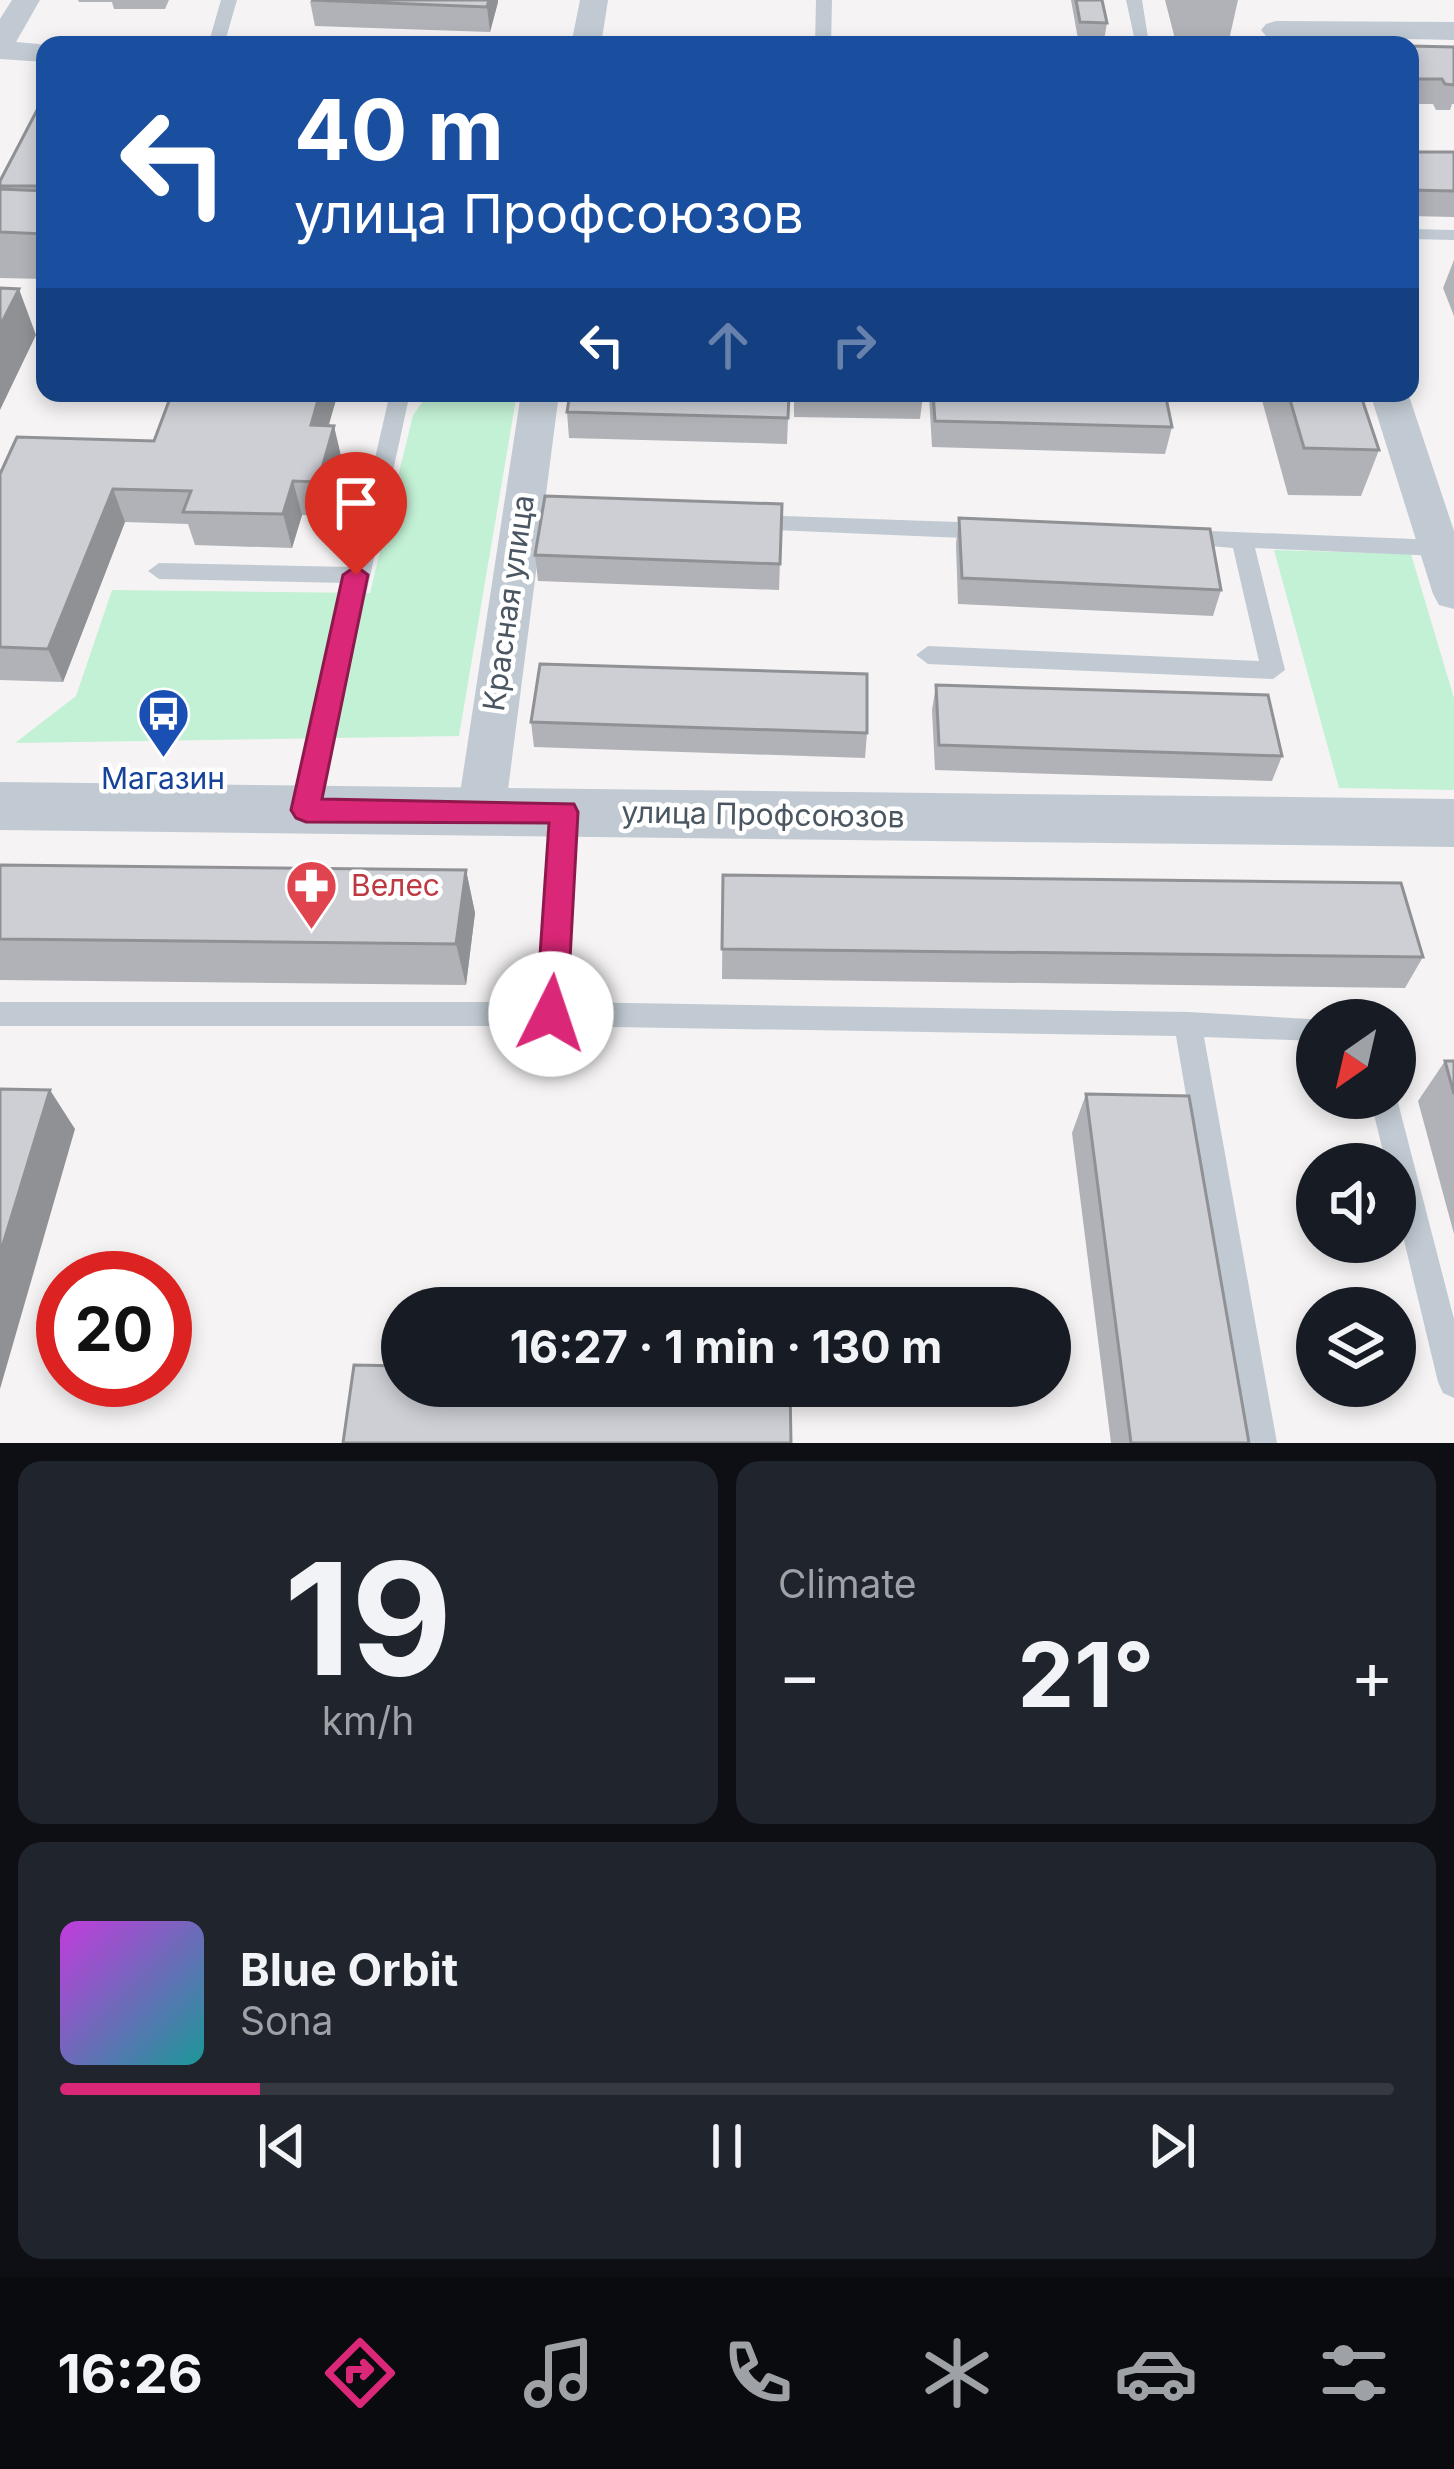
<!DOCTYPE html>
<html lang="en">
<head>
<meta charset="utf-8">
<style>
  body { margin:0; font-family:Inter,sans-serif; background:#20242c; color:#f1f3f6; height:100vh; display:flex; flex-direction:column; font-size:45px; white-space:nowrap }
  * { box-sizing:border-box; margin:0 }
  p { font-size:39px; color:#9ea1a6 }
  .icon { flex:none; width:66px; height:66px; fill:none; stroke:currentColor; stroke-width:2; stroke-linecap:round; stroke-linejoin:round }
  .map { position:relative; height:1443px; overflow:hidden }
  .sheet { display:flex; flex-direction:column; gap:18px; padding:18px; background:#0d0f14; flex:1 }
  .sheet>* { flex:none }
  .hud { position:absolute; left:36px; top:36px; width:1383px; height:366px; border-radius:24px; box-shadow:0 6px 18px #0003; background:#1a4fa0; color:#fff; overflow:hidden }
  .needle { width:78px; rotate:214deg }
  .fabs { position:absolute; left:1296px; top:999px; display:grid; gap:24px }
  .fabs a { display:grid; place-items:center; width:120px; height:120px; border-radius:50%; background:#171b24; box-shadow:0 6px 18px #0003; font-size:60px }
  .speed { position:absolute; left:36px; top:1251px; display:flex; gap:24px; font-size:60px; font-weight:700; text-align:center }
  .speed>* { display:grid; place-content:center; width:156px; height:156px; border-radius:50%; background:#171b24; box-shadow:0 6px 18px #0003; line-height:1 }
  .speed .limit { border:18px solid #d22; background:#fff; color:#111 }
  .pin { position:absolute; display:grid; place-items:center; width:102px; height:102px; color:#fff; margin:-123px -51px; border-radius:50% 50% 50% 0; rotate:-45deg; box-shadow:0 0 12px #0007 }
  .pin .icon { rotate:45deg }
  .me { position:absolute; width:132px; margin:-66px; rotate:4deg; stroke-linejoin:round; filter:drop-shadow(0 0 9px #0008) }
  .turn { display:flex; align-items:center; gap:42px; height:252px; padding:0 60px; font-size:54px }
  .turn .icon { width:156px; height:156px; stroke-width:2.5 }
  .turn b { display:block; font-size:84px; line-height:102px }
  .lanes { display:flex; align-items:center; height:114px; padding:0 60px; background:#0003; justify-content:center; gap:60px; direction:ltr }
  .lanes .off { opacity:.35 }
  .big { font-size:90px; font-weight:700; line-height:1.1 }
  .sheet .tile { flex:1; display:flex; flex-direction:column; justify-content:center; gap:18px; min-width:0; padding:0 42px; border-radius:24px; background:#20242c }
  .sheet .dial { align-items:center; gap:0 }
  .dial b { font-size:156px; line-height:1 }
  .song { display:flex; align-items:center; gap:36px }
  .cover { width:144px; height:144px; border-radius:18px; background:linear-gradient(135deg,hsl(290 70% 55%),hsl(180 70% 35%)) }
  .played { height:12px; border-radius:6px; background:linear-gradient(90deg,#db2777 15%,#363941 15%) }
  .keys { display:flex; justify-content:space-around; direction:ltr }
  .heat { display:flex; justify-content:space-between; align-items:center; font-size:66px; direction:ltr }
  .sheet .tiles { flex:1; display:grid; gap:18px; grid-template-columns:1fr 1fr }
  .tile:last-child { grid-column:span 2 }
  .trip { position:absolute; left:381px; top:1287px; width:690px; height:120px; border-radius:60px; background:#171b24; box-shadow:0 6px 18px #0003; font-weight:700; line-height:120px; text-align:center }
  .menu { display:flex; height:192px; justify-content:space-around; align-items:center; background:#090b0e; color:#9ea1a6 }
  .menu .icon { width:84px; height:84px }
  .menu .on { color:#db2777 }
  .menu b { font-size:54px; color:#f1f3f6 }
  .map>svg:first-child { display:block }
  .green { fill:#c3f1d5 }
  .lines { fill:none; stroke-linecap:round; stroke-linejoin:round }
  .service { fill:#c1cad2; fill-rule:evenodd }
  .minor { fill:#c1cad2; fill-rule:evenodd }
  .tertiary { fill:#c1cad2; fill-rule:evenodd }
  .wall { fill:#b0b2b7 }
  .shaded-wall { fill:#909195 }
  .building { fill:#cdcfd5; stroke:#909195; stroke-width:3 }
  .route { fill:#db2777; stroke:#8e194d; stroke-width:3 }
  .labels { text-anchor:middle; stroke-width:9; stroke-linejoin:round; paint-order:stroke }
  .street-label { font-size:30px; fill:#4a5661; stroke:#fff }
  .transit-label { font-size:30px; fill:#164399; stroke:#fff }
  .health-label { font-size:30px; fill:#be3a42; stroke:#fff; text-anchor:start }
</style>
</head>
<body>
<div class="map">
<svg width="1454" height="1443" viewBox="0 0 1454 1443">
  <rect width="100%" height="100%" fill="#f5f3f3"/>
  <path class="green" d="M429,393H517L459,736L15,743L76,696L112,590L370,593L413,415Z
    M1274,550L1411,554L1454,698V790L1339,788Z"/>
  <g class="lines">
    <path class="service" d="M221,0H237L224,45H208Z
      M816,0H832L831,45H815Z
      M1126,0H1142L1149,44L1135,41Z
      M1410,229L1454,230V240L1410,239Z
      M390,393H410L319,810L315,817H297L293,810L346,583L159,579L148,571L159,563L350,567Z
      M752,515L987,523L998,531L987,539L752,529L741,522Z
      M1184,530L1439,540L1450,548L1439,556L1255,548L1285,670L1273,679L928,664L916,655L928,646L1259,661L1233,548L1176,543L1173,538Z
      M564,802L573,805L577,812L566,1002L1188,1012L1326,1020H1317V1041L1204,1037L1277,1443H1245L1176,1036L552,1026H0V1002H539L551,812L555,805Z
      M1395,1091L1454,1319V1398L1443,1393L1438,1382L1395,1203V1164H1386L1370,1098H1395Z"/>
    <path class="minor" d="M12,0H40L16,42L49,45H45V62L0,59V19Z
      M580,0H608L601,45H571Z
      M1276,21L1454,22V40L1266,36L1261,30L1266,24Z
      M521,393H559L505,813L498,826L481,832L464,826L457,813Z
      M1370,393H1408L1454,531V609L1439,605L1433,594Z"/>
    <path class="tertiary" d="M0,782L1454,799V847L0,830Z"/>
  </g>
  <path class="wall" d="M78,0H209H169L165,9H114L112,2H79Z
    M1071,0H1102L1107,23L1104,40L1078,39Z
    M1165,0H1238L1229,40L1175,39Z
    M310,1L498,2L490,32L315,26Z
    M1410,46L1454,47V104H1452L1450,110H1436L1433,104H1410Z
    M45,95V279L0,278V181Z
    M1410,152H1454V217L1410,216Z
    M1454,260V316L1443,288Z
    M172,393H338L328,426L342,460L327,516L302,515L292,548L195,545L188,524L125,522L63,682L0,680V474L154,441Z
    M570,393H1165L1172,427L1165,454L932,447L929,396H923L920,419L794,417V396L789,395L787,444L569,438L567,412Z
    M1260,393H1360L1379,450L1361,496L1288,495Z
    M782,504L779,590L538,581L535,555Z
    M959,518L1221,590L1213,616L958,604L956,544Z
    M936,685L1282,756L1272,781L935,770L932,710Z
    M531,722L867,733L865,758L534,747Z
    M0,865L466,870L475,913L466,985L0,980Z
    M723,875L1423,957L1405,988L722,979Z
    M1445,1061H1454V1234L1418,1101Z
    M1086,1094L1249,1443H1111L1072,1133Z"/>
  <path class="shaded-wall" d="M489,0H498V2L490,32L487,7Z
    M19,289L36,335L0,410V326Z
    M320,393H338L319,459L311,425Z
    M334,426L342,460L327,516L318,482Z
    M293,481L302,515L292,548L283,514Z
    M113,489L125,522L63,682L48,649Z
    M466,870L475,913L466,985L456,944Z
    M50,1090L75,1129L0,1389V1254Z"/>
  <path class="building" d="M311,0H489L487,7Z
    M1076,0H1102L1107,23L1080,22Z
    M1410,46L1454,47V85L1445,84L1442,79H1410Z
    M45,95V186H0V181Z
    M1410,152H1454V191L1410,190Z
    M0,189L45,191V234L0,232Z
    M0,288L19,289L0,326Z
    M172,393H320L311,425L334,426L318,482L293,481L283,514L183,512L191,491L113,489L48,649L0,647V474L17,437L154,441Z
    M570,393H789L788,418L567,412Z
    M933,393H1165L1172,427L935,421Z
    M1288,393H1360L1379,450L1304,448Z
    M545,496L782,504L780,564L535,555Z
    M959,518L1210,529L1221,590L962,578Z
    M540,664L867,674V733L531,722Z
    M936,685L1268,695L1282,756L939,745Z
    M0,865L466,870L456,944L0,939Z
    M723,875L1401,883L1423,957L722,949Z
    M1445,1061H1454V1094Z
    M0,1089L50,1090L0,1254Z
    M1086,1094L1189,1096L1249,1443H1131Z
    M354,1365L402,1366V1386H790L791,1443H343Z"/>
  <path class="route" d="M356,566L368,575L322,799L574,804L578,812L567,1014L562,1023L551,1027L540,1023L536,1014L549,823L306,822L296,818L291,810L343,575Z"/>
  <defs>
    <symbol id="bus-pin" viewBox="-11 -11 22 30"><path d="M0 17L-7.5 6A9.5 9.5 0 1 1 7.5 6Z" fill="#1a4fb4" stroke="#fff"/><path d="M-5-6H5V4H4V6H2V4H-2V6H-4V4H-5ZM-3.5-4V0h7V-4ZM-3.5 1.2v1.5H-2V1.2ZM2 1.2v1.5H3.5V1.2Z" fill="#fff"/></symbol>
    <symbol id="pharmacy-pin" viewBox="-11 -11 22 30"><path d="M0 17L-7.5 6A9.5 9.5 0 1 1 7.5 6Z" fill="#e0444e" stroke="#fff"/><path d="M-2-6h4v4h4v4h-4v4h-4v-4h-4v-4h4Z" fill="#fff"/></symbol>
  </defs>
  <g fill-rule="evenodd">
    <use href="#bus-pin" x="134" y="684" width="59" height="81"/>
    <use href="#pharmacy-pin" x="282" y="856" width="59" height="81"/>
  </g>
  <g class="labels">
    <g class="street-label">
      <text transform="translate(509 603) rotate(-82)" y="10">Красная улица</text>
      <text transform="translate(763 815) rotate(1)" y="10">улица Профсоюзов</text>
    </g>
    <g class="transit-label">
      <text x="163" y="789">Магазин</text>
    </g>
    <g class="health-label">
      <text x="351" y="896">Велес</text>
    </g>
  </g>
</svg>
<div class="fabs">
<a><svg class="needle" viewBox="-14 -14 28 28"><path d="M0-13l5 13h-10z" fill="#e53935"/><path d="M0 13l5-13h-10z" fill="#9ea1a6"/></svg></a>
<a><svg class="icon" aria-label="sound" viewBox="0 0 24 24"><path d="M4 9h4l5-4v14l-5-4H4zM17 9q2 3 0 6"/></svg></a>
<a><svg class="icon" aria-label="layers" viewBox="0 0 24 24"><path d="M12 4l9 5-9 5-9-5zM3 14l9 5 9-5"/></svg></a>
</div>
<div class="speed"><div class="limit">20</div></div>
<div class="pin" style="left:356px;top:575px;background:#d93025"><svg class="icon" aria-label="arrive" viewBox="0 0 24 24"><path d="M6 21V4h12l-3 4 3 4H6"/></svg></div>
<svg class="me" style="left:551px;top:1014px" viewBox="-20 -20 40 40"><circle r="19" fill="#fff"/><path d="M0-13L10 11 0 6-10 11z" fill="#db2777"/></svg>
<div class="trip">16:27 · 1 min · 130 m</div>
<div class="hud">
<div class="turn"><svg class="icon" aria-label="left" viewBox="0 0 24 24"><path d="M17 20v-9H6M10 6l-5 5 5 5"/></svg><div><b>40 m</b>улица Профсоюзов</div></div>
<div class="lanes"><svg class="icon" aria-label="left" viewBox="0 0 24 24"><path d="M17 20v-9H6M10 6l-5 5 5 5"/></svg><svg class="icon off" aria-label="ahead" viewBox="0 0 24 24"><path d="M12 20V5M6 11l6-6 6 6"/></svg><svg class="icon off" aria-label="right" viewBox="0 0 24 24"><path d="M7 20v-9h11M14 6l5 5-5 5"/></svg></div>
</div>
</div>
<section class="sheet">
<div class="tiles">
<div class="tile dial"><b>19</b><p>km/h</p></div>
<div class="tile"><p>Climate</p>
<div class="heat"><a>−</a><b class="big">21°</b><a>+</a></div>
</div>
<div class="tile">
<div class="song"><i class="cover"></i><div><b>Blue Orbit</b><p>Sona</p></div></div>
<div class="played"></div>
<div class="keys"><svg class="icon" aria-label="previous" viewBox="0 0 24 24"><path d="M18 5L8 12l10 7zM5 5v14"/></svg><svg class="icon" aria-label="pause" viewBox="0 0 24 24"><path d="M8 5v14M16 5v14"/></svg><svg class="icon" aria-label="next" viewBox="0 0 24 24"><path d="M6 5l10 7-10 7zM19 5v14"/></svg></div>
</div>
</div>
</section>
<nav class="menu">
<b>16:26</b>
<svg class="icon on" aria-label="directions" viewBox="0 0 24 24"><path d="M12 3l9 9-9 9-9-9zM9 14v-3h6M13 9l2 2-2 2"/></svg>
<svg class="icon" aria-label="music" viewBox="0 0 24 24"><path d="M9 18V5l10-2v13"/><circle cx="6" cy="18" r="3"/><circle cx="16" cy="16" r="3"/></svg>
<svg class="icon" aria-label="phone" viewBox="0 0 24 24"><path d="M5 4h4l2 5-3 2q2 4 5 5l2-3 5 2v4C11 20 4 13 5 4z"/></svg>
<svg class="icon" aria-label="climate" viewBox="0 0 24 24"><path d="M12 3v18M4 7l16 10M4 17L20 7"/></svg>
<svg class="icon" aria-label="car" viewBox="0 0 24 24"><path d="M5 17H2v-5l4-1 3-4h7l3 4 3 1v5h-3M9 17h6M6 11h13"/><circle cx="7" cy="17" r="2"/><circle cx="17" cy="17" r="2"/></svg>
<svg class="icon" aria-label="filters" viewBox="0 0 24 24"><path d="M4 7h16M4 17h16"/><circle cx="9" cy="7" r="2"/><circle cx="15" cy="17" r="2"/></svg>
</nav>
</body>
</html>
